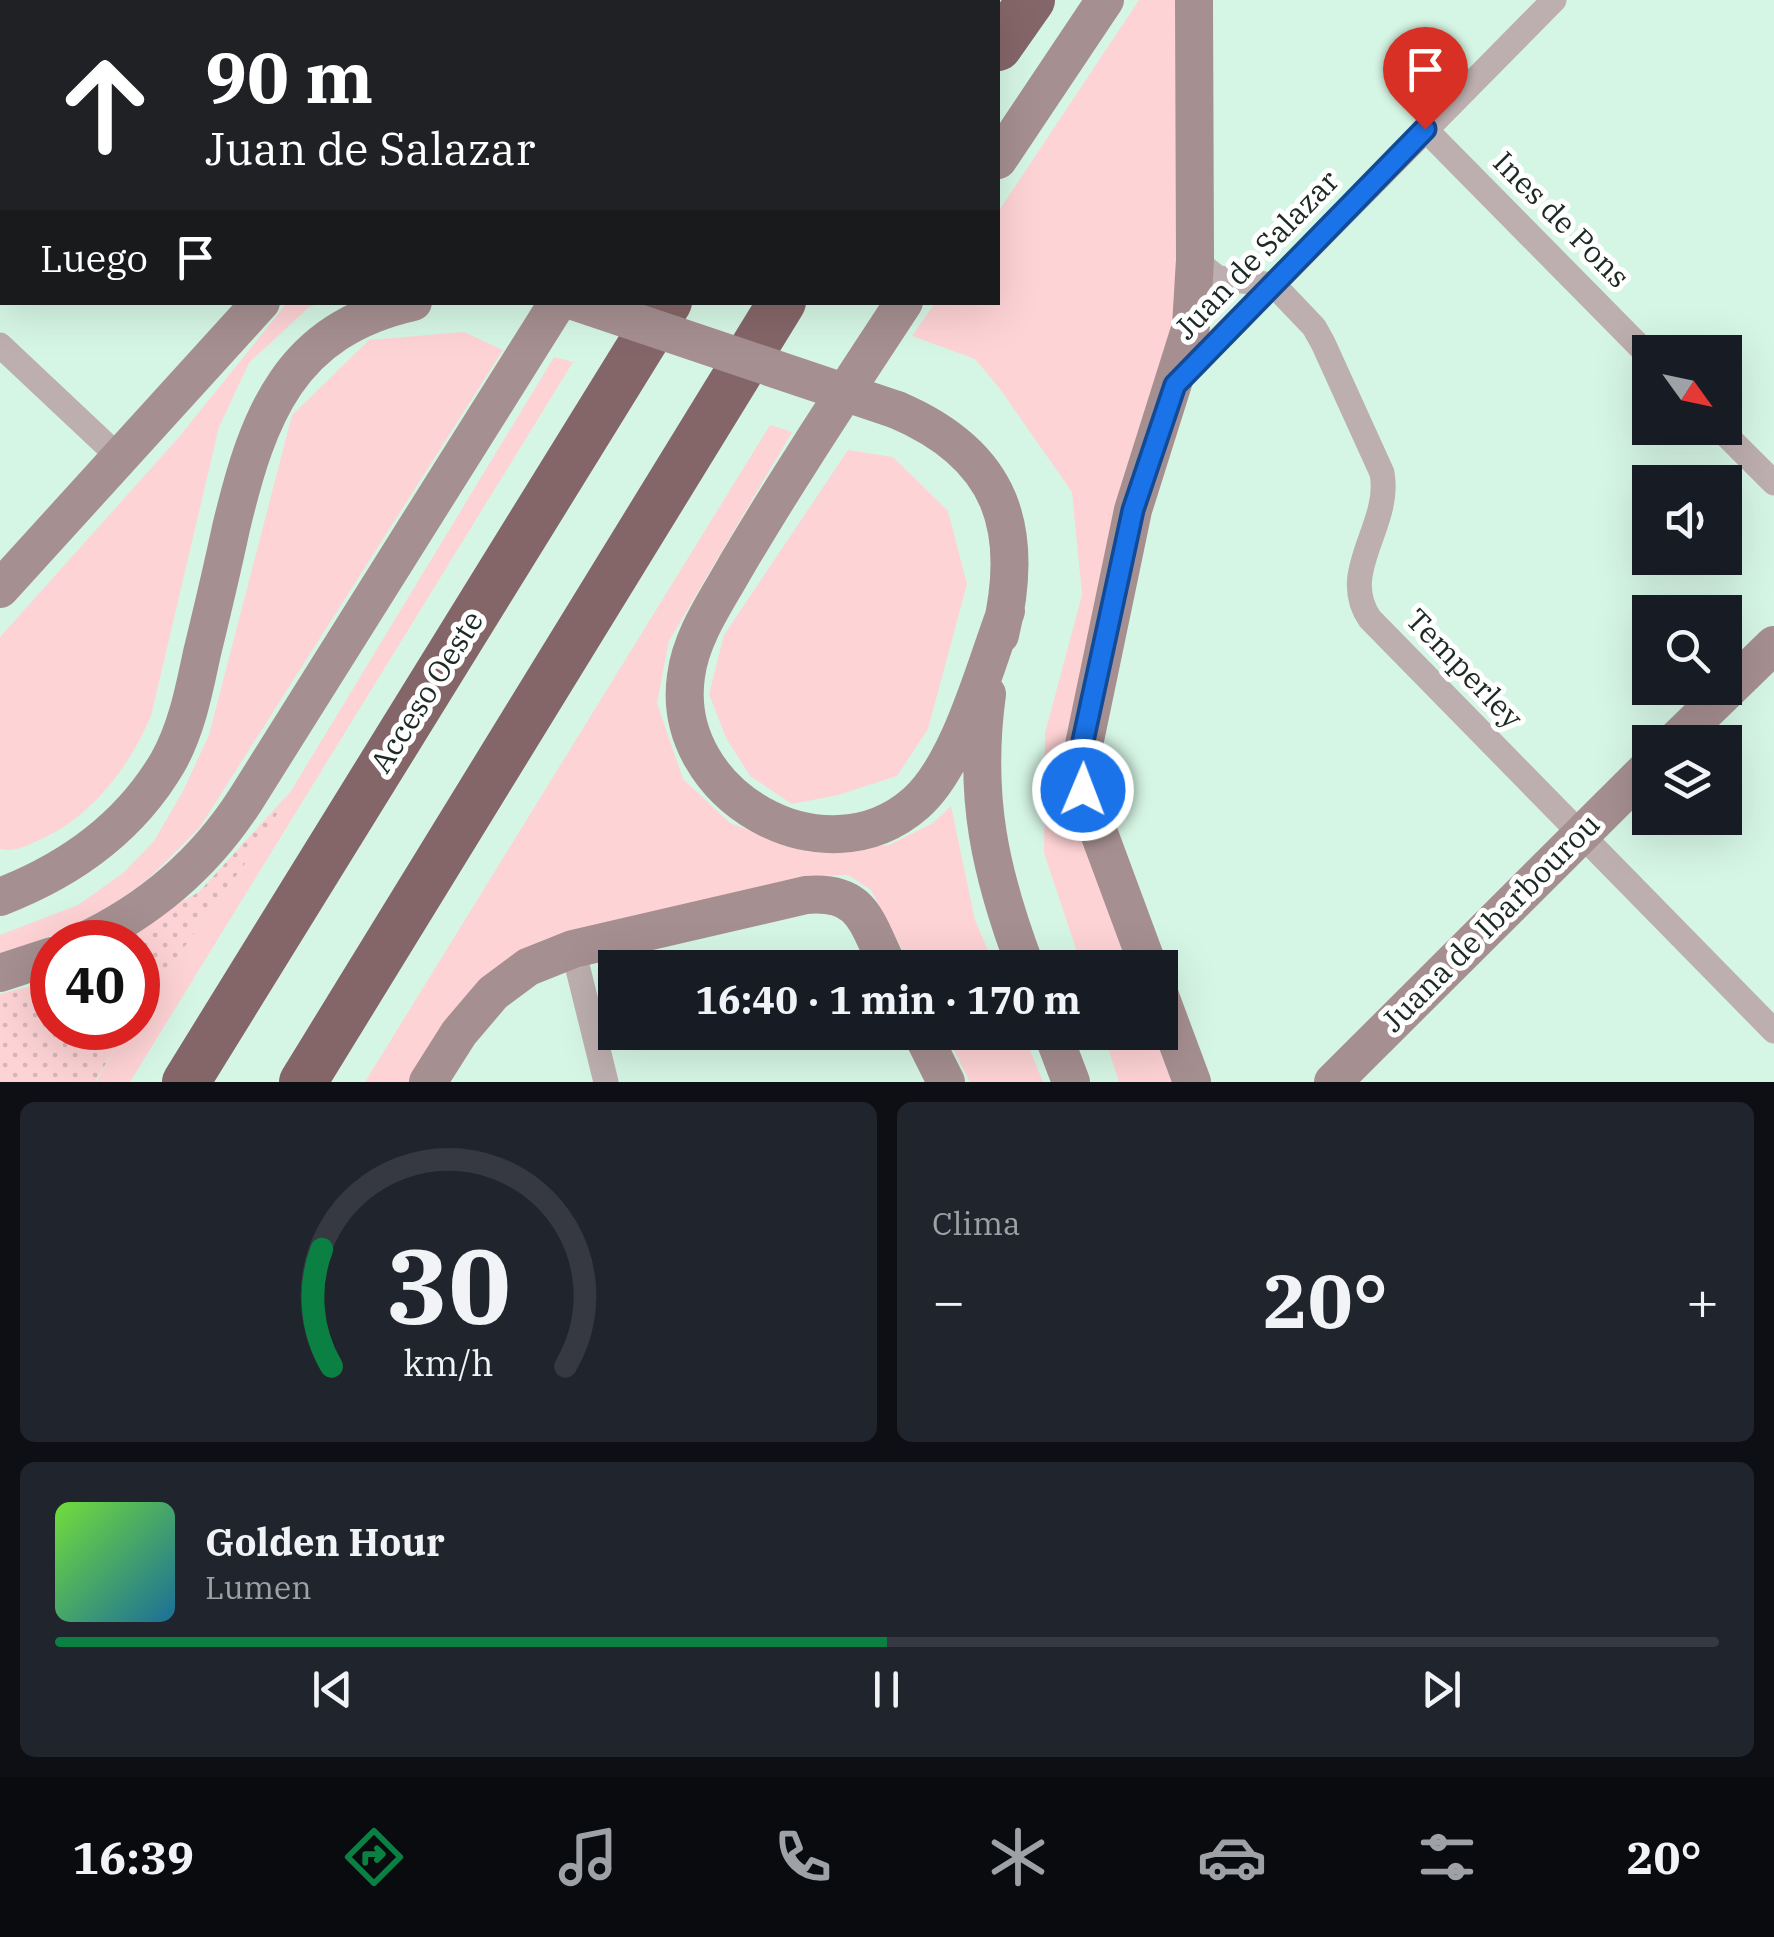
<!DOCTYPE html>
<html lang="es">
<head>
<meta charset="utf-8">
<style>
  body { margin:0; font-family:"IBM Plex Serif",serif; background:#20242c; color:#f1f3f6; height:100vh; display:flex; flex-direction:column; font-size:38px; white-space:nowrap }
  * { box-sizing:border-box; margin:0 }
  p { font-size:32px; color:#9ea1a6 }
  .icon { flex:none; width:55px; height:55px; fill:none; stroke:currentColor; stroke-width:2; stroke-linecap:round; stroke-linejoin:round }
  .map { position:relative; height:1082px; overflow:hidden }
  .side { display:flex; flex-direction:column; gap:20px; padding:20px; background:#0d0f14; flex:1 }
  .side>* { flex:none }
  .banner { position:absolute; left:0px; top:0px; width:1000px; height:305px; box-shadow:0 10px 40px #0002; background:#202124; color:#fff; overflow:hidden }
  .needle { width:65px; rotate:123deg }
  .tools { position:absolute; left:1632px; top:335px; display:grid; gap:20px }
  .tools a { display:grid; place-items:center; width:110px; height:110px; border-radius:0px; background:#171b24; box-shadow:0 10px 40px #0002; font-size:50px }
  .speed { position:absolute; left:30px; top:920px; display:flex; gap:20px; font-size:50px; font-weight:700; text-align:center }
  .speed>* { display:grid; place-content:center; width:130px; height:130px; border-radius:50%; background:#171b24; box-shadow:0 10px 40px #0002; line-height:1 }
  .speed .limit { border:15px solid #d22; background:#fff; color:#111 }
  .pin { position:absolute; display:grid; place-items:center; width:85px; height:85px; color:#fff; margin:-102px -42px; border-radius:50% 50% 50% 0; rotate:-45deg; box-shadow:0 0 10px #0007 }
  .pin .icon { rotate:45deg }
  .me { position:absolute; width:110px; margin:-55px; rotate:1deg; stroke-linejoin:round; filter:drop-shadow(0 0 8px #0008) }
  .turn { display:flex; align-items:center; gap:35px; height:210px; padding:0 40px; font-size:45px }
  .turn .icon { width:130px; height:130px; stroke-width:2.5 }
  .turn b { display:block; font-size:70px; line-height:85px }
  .then { display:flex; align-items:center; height:95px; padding:0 40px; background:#0003; gap:20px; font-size:38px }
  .big { font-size:75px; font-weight:800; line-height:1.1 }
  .side .card { flex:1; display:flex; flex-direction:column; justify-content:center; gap:15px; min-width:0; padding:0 35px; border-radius:15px; background:#20242c }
  .side .dial { align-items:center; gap:0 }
  .dial svg { height:260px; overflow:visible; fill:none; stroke:#363941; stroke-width:7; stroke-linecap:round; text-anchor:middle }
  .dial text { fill:#f1f3f6; stroke:none }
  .song { display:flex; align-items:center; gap:30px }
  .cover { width:120px; height:120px; border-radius:15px; background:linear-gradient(135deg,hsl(100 70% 55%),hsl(200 70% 35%)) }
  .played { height:10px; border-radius:5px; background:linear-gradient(90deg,#0b8043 50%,#363941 50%) }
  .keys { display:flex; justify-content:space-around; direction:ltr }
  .heat { display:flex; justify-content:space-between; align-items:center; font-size:55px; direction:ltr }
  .side .tiles { flex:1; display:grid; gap:20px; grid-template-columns:1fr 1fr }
  .card:last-child { grid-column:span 2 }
  .trip { position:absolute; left:598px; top:950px; width:580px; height:100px; border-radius:0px; background:#171b24; box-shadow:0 10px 40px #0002; font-weight:800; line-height:100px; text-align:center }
  .tabs { display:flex; height:160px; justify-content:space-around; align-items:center; background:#090b0e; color:#9ea1a6 }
  .tabs .icon { width:70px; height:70px }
  .tabs .selected { color:#0b8043 }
  .tabs b { font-size:45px; color:#f1f3f6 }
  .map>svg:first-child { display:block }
  .grass { fill:#fed3d5 }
  .park { fill:url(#park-dots) }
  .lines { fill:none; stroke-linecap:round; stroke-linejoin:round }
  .street { stroke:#bdaeaf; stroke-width:25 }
  .secondary { stroke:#a68f90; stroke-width:38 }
  .highway { stroke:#856668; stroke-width:48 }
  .secondary-bridge { stroke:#a68f90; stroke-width:38 }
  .route-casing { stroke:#114b97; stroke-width:25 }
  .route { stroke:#1a73e8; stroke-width:18 }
  .labels { text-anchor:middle; stroke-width:10; stroke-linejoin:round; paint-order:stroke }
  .street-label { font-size:30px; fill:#1d2923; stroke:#fff }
</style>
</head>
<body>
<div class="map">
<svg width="1774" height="1082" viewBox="0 0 1774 1082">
  <defs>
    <pattern id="park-dots" width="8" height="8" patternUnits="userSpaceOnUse" patternTransform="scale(2.5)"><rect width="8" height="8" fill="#fed3d5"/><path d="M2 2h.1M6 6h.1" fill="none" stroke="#d9b5b7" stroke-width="1.8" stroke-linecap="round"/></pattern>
  </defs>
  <rect width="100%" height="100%" fill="#d6f6e5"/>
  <path class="grass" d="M1139,0H1178L1189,294L1071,732L1141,967H1082L1044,853L1045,733L1082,595L1072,492L1000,389L975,359L912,336L935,303L998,302V212Z
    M287,303H319L308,308L249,363L219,427L151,716C129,768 90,819 37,841C24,847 14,852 0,849V637L179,437Z
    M464,332L503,350L200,827C184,843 168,860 151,876C114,909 48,941 0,953V935L78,905L123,873L154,841L183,791L209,735L292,415L369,340Z
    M554,357L573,362L130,1082H96L127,1028H138V1011L257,847Z
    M770,425L792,432L669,641L657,703L683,779L730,823L807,852L889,845L933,823L951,806L975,920L995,967H911L871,890L848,875L817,876L548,938L500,965L413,1082H365Z
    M848,450L893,457L948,511L967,584L928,729L897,776L838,795L792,804L750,776L726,738L709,694L724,635Z
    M1160,1032L1182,1082H1119L1103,1033Z
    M945,1033H1023L1043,1082H970Z"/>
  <path class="park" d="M291,791L257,847L138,1011V942H110L199,892Z
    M52,975V1028H127L95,1082H0V994L36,985Z"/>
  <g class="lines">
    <path class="street" d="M1425,129L1650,357
      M1195,260L1218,278L1274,285L1314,327L1323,343L1382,473C1392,525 1337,572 1370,619L1774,1031
      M0,345L120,458
      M1178,381L1554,0
      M1719,428L1774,483
      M573,949L606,1082"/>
    <path class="secondary" d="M533,2L535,0
      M615,2L618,0
      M747,2L749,0
      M998,160L1105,0
      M904,302C847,389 789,476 736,566C717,600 691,636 686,676C669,795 824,884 916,803C960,764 985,666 1006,611
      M897,410C1002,455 1026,528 1000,635
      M0,589L261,302
      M987,694C973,796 990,873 1026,968
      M1674,742L1774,645
      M0,897C70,870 130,827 168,762C187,728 194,690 202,653C212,612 222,570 231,528C258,415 289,330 413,302
      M82,942C150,910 205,863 246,799L558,302
      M1149,968L1083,790L1080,764L1133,510L1191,326L1195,260L1194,0
      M0,973L52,956
      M1160,996L1192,1082
      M921,1032L946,1082
      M1052,1032L1071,1082
      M428,1082L459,1033L493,993L528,967L573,949L806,895C864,890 866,923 889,968
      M1333,1082L1650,766"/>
    <path class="highway" d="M854,2L856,0
      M965,2L966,0
      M998,47L1031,0
      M186,1082L668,302
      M303,1082L782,302"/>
    <path class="secondary-bridge" d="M576,302L897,410"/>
  </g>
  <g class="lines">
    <defs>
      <path id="route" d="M1083,790L1080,764L1083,741L1133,510L1175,385L1425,129"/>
    </defs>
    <use href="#route" class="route-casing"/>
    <use href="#route" class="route"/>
  </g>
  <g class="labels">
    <g class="street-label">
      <text transform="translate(1561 220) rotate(45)" y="10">Ines de Pons</text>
      <text transform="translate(1257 255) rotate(-46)" y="10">Juan de Salazar</text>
      <text transform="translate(1464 669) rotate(46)" y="10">Temperley</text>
      <text transform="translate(427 692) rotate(-58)" y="10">Acceso Oeste</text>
      <text transform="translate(1491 923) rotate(-45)" y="10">Juana de Ibarbourou</text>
    </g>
  </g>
</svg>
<div class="tools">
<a><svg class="needle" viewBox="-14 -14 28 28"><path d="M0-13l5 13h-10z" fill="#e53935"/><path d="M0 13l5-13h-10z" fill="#9ea1a6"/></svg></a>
<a><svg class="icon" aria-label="sound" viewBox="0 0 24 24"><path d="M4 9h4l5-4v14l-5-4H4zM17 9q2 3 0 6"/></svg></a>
<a><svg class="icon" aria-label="search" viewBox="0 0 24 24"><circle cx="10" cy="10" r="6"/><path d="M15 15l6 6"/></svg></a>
<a><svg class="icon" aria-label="layers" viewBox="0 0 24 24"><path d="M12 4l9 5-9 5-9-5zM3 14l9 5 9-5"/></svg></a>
</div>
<div class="speed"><div class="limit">40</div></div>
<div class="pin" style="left:1425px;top:129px;background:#d93025"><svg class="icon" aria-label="arrive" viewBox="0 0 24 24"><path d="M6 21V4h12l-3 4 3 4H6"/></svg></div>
<svg class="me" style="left:1083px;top:790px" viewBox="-20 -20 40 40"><circle r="17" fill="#1a73e8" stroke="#fff" stroke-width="3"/><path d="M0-11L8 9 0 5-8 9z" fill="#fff"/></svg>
<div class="trip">16:40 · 1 min · 170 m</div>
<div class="banner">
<div class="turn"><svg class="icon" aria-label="ahead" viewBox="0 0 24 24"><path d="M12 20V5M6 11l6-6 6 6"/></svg><div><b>90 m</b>Juan de Salazar</div></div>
<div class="then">Luego<svg class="icon" aria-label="arrive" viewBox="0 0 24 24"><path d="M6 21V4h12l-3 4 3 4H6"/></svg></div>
</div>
</div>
<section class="side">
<div class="tiles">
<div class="card dial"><svg viewBox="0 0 100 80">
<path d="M14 69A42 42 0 1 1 86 69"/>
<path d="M14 69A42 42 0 0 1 11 33" stroke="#0b8043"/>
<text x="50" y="56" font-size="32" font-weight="700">30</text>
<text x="50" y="72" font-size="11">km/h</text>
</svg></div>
<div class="card"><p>Clima</p>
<div class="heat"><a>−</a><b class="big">20°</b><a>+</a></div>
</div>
<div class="card">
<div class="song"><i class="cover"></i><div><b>Golden Hour</b><p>Lumen</p></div></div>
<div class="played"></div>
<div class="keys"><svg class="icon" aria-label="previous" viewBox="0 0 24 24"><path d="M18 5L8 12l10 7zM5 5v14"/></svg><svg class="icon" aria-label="pause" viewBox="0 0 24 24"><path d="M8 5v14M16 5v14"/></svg><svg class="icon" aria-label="next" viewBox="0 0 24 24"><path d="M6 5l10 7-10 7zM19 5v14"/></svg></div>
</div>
</div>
</section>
<nav class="tabs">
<b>16:39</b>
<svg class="icon selected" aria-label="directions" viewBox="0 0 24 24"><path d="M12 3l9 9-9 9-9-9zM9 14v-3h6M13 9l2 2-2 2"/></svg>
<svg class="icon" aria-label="music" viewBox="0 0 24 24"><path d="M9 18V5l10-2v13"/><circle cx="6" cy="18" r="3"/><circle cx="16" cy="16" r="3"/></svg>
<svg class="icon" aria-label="phone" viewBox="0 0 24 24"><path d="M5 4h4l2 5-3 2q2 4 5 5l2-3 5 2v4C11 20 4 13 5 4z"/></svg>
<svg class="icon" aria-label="climate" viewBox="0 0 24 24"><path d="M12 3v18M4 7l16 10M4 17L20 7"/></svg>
<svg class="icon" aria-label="car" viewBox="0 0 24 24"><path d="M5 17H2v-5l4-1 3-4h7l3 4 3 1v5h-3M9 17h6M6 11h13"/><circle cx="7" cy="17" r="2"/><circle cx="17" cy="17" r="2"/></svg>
<svg class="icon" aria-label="filters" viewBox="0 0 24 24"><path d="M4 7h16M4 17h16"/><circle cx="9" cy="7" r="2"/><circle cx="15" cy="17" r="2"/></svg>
<b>20°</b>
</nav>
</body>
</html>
